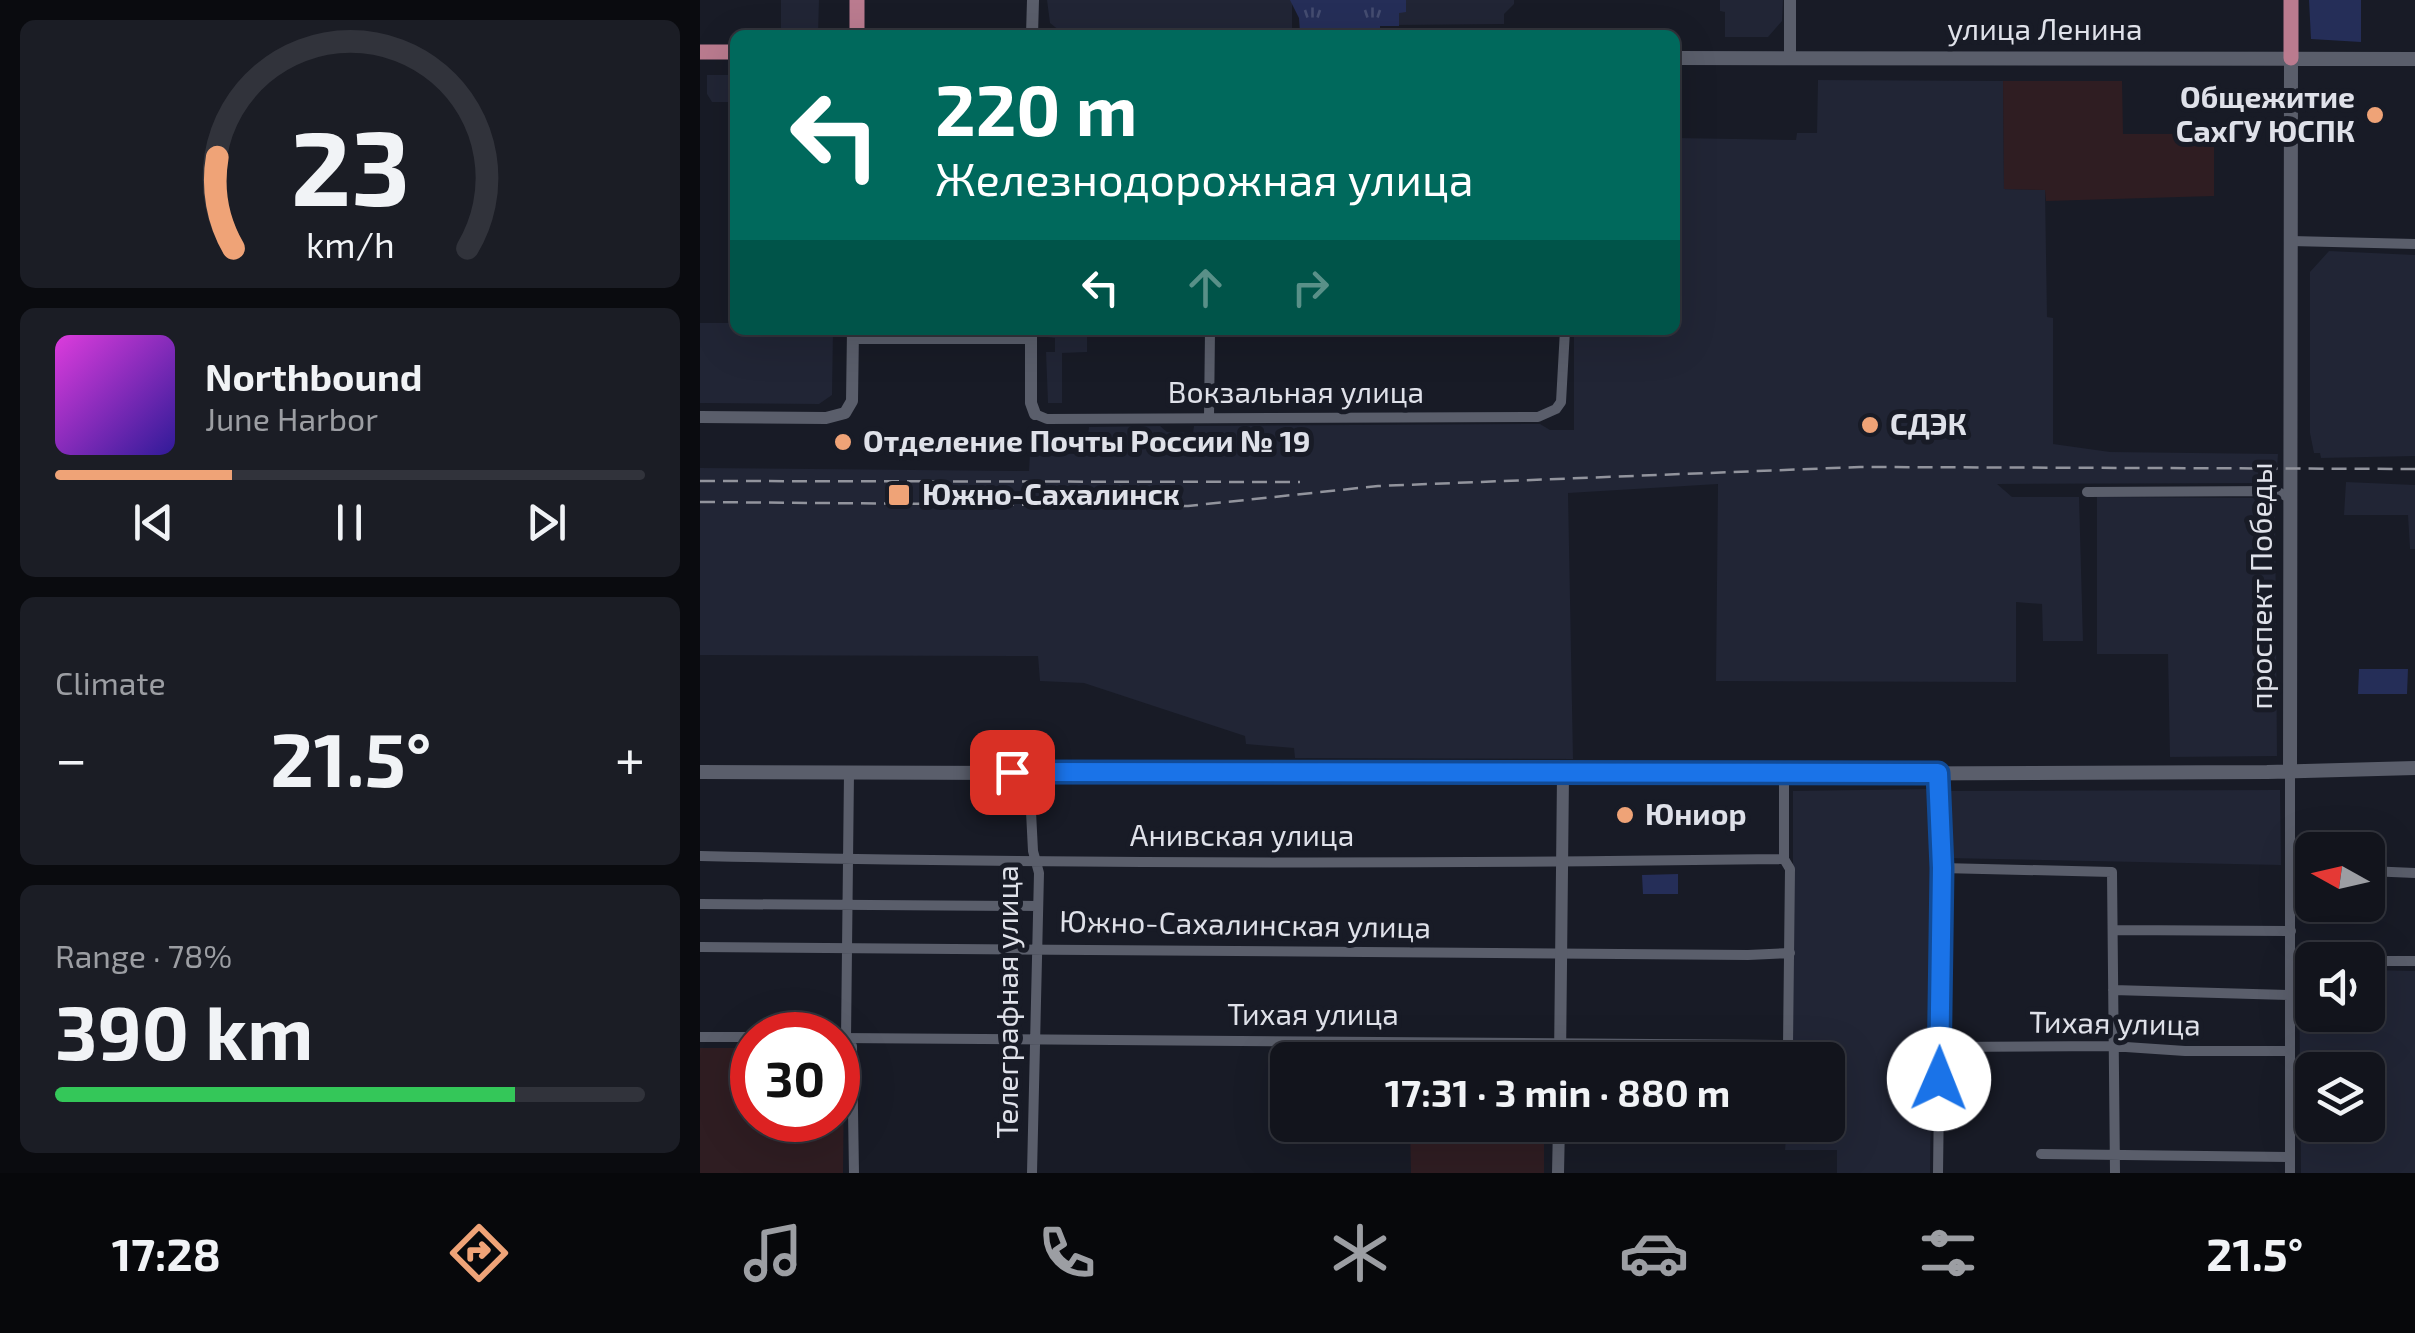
<!DOCTYPE html>
<html lang="en">
<head>
<meta charset="utf-8">
<style>
  body { margin:0; font-family:"Exo 2",sans-serif; background:#1b1d25; color:#f1f3f6; height:100vh; display:flex; flex-direction:column; font-size:38px; white-space:nowrap }
  * { box-sizing:border-box; margin:0 }
  p { font-size:32px; color:#9c9ea3 }
  .icon { flex:none; width:55px; height:55px; fill:none; stroke:currentColor; stroke-width:2; stroke-linecap:round; stroke-linejoin:round }
  .map { position:relative; flex:1; overflow:hidden }
  .details { display:flex; flex-direction:column; gap:20px; padding:20px; background:#0a0b0f; width:700px }
  .details>* { flex:none }
  .hud { position:absolute; left:30px; top:30px; width:950px; height:305px; border-radius:15px; box-shadow:0 10px 40px #0002,0 0 0 2px #31333b; background:#00695c; color:#fff; overflow:hidden }
  .needle { width:65px; rotate:278deg }
  .buttons { position:absolute; left:1595px; top:832px; display:grid; gap:20px }
  .buttons a { display:grid; place-items:center; width:90px; height:90px; border-radius:15px; background:#12141c; box-shadow:0 10px 40px #0002,0 0 0 2px #31333b; font-size:50px }
  .speed { position:absolute; left:30px; top:1012px; display:flex; gap:20px; font-size:50px; font-weight:700; text-align:center }
  .speed>* { display:grid; place-content:center; width:130px; height:130px; border-radius:50%; background:#12141c; box-shadow:0 10px 40px #0002,0 0 0 2px #31333b; line-height:1 }
  .speed .limit { border:15px solid #d22; background:#fff; color:#111 }
  .pin { position:absolute; display:grid; place-items:center; width:85px; height:85px; color:#fff; margin:-42px; border-radius:20px; box-shadow:0 5px 15px #0006 }
  .me { position:absolute; width:110px; margin:-55px; rotate:1deg; stroke-linejoin:round; filter:drop-shadow(0 0 8px #0008) }
  .turn { display:flex; align-items:center; gap:35px; height:210px; padding:0 40px; font-size:45px }
  .turn .icon { width:130px; height:130px; stroke-width:2.5 }
  .turn b { display:block; font-size:70px; line-height:85px }
  .lanes { display:flex; align-items:center; height:95px; padding:0 40px; background:#0003; justify-content:center; gap:50px; direction:ltr }
  .lanes .off { opacity:.35 }
  .big { font-size:75px; font-weight:700; line-height:1.1 }
  .details .card { flex:1; display:flex; flex-direction:column; justify-content:center; gap:15px; min-width:0; padding:0 35px; border-radius:15px; background:#1b1d25 }
  .details .dial { align-items:center; gap:0 }
  .dial svg { height:260px; overflow:visible; fill:none; stroke:#31333b; stroke-width:7; stroke-linecap:round; text-anchor:middle }
  .dial text { fill:#f1f3f6; stroke:none }
  .song { display:flex; align-items:center; gap:30px }
  .cover { width:120px; height:120px; border-radius:15px; background:linear-gradient(135deg,hsl(300 70% 55%),hsl(250 70% 35%)) }
  .played { height:10px; border-radius:5px; background:linear-gradient(90deg,#efa377 30%,#31333b 30%) }
  .keys { display:flex; justify-content:space-around; direction:ltr }
  .heat { display:flex; justify-content:space-between; align-items:center; font-size:55px; direction:ltr }
  .charge { height:15px; border-radius:8px; background:linear-gradient(90deg,#34c759 78%,#31333b 0) }
  .trip { position:absolute; left:570px; top:1042px; width:575px; height:100px; border-radius:15px; background:#12141c; box-shadow:0 10px 40px #0002,0 0 0 2px #31333b; font-weight:700; line-height:100px; text-align:center }
  .menu { display:flex; height:160px; justify-content:space-around; align-items:center; background:#07080b; color:#9c9ea3 }
  .menu .icon { width:70px; height:70px }
  .menu .current { color:#efa377 }
  .menu b { font-size:45px; color:#f1f3f6 }
  main { display:flex; flex:1; min-height:0 }
  .map>svg:first-child { display:block }
  .built { fill:#212535; fill-rule:evenodd }
  .education { fill:#2f1d22 }
  .grass { fill:url(#grass-tufts) }
  .park { fill:#252e58 }
  .lines { fill:none; stroke-linecap:round; stroke-linejoin:round }
  .minor { stroke:#5a5e6b; stroke-width:10 }
  .tertiary { stroke:#5a5e6b; stroke-width:12 }
  .secondary { stroke:#5a5e6b; stroke-width:14 }
  .primary { stroke:#ba7b8f; stroke-width:15 }
  .rail { stroke:#92949d; stroke-width:2.5; stroke-dasharray:15 8; stroke-linecap:butt }
  .route-casing { stroke:#114b97; stroke-width:25 }
  .route { stroke:#1a73e8; stroke-width:18 }
  .poi-dot { fill:#efa377; stroke:#181b26; stroke-width:4 }
  .labels { text-anchor:middle; stroke-width:10; stroke-linejoin:round; paint-order:stroke }
  .street-label { font-size:30px; fill:#dfe1e9; stroke:#181b26 }
  .poi-label { font-size:30px; font-weight:bold; fill:#dfe1e9; stroke:#181b26; text-anchor:start }
</style>
</head>
<body>
<main>
<section class="details">
<div class="card dial"><svg viewBox="0 0 100 80">
<path d="M14 69A42 42 0 1 1 86 69"/>
<path d="M14 69A42 42 0 0 1 9 41" stroke="#efa377"/>
<text x="50" y="56" font-size="32" font-weight="700">23</text>
<text x="50" y="72" font-size="11">km/h</text>
</svg></div>
<div class="card">
<div class="song"><i class="cover"></i><div><b>Northbound</b><p>June Harbor</p></div></div>
<div class="played"></div>
<div class="keys"><svg class="icon" aria-label="previous" viewBox="0 0 24 24"><path d="M18 5L8 12l10 7zM5 5v14"/></svg><svg class="icon" aria-label="pause" viewBox="0 0 24 24"><path d="M8 5v14M16 5v14"/></svg><svg class="icon" aria-label="next" viewBox="0 0 24 24"><path d="M6 5l10 7-10 7zM19 5v14"/></svg></div>
</div>
<div class="card"><p>Climate</p>
<div class="heat"><a>−</a><b class="big">21.5°</b><a>+</a></div>
</div>
<div class="card"><p>Range · 78%</p><b class="big">390 km</b><div class="charge"></div></div>
</section>
<div class="map">
<svg width="1715" height="1173" viewBox="0 0 1715 1173">
  <defs>
    <pattern id="grass-tufts" width="24" height="20" patternUnits="userSpaceOnUse" patternTransform="scale(2.5)"><rect width="24" height="20" fill="#252e58"/><path d="M3 7l-1-3M5 7V3M7 7l1-3M15 17l-1-3M17 17v-4M19 17l1-3" fill="none" stroke="#444c70"/></pattern>
  </defs>
  <rect width="100%" height="100%" fill="#181b26"/>
  <path class="built" d="M81,0H119L118,34H81Z
    M347,0H592V31H360L350,23Z
    M690,0H814V4L804,14V24L690,25Z
    M1020,0H1083L1082,21L1068,37H1025V12L1020,11Z
    M7,75H35V102H12L7,94Z
    M1118,80L1303,81L1304,189L1345,190L1347,317L1353,318V444L1410,452L1578,454L1576,483L1297,484L1312,497H1379L1383,641H1343L1342,604L1316,602V682L1016,681L1018,484L868,493L873,759L595,758L594,748L546,744L545,736L384,683L340,681L338,656L0,655V468L329,471L330,453L382,454L383,435H388L389,427L460,426L467,432L493,433L494,426L840,424L850,430H874V330H975V138L1096,140L1097,133H1117Z
    M1629,251L1715,255V456L1621,458L1620,453H1614L1610,433V272Z
    M0,323H35V330H133L132,395L119,404L0,403Z
    M347,330H387V352L362,353V403H348L346,352H355V338L347,337Z
    M628,330H848V334L628,332Z
    M1646,482L1715,485V549H1710L1708,515H1644Z
    M1397,497L1575,498L1577,756L1470,757L1468,654H1397Z
    M1231,789L1234,860L1230,1173H1137V1150H1085L1087,1125H1128V1060H1093V791Z
    M1580,790L1581,865L1246,858V791Z
    M1599,969H1612V1015H1668V970L1715,971V1173H1601ZM1612,1070H1668V1125H1612Z"/>
  <path class="education" d="M1303,81H1422L1423,134H1514V196L1346,201L1345,190L1304,189Z
    M0,1048H52V1120H138V1080H144L143,1173H0Z
    M845,1050V1060H709V1051Z
    M710,1125H844V1173H711Z"/>
  <path class="grass" d="M590,0H706V12L699,13V26H680V33L600,32L599,18Z"/>
  <path class="park" d="M1609,0H1661V42L1611,39Z
    M1659,669H1708L1707,694H1658Z
    M978,874V894H943L942,875Z"/>
  <g class="lines">
    <path class="minor" d="M1591,241L1715,244
      M153,339H331
      M335,414L347,419L838,417L856,409L861,402L865,330
      M509,418L510,330
      M1387,492L1576,491L1590,498
      M329,772L333,851L339,873L332,1173
      M149,773L146,1038L152,1046L154,1173
      M0,856C361,864 723,864 1084,859
      M1242,868L1412,872L1415,1173
      M1591,868L1612,869
      M1668,871L1715,873
      M0,904L338,906
      M1414,930L1591,931
      M0,947L1048,955L1090,953
      M1591,960H1612
      M1668,961H1715
      M1413,990L1590,995
      M0,1037H52
      M138,1038L1088,1045L1090,869L1084,859V773
      M1240,1047L1411,1046L1485,1051H1589
      M1341,1154L1590,1157
      M1238,1173L1242,868L1238,773
      M1590,1173V772"/>
    <path class="tertiary" d="M332,35L333,0
      M1090,58V0
      M331,330V403L335,414
      M0,417L126,418L145,413L152,401L153,330
      M860,1060L863,775
      M858,1173L859,1125"/>
    <path class="secondary" d="M975,58L1715,59
      M0,772L863,775L1567,772L1715,768
      M1590,772L1591,58"/>
    <path class="primary" d="M1591,0V58
      M157,35V0
      M0,52H35"/>
    <path class="rail" d="M0,481L600,482
      M0,502L488,506L678,486L1160,467L1715,469"/>
  </g>
  <g class="lines">
    <defs>
      <path id="route" d="M312,772L1238,773L1242,868L1239,1079"/>
    </defs>
    <use href="#route" class="route-casing"/>
    <use href="#route" class="route"/>
  </g>
  <g class="poi-dot">
    <circle cx="1675" cy="115" r="10"/>
    <circle cx="1170" cy="425" r="10"/>
    <circle cx="143" cy="442" r="10"/>
    <rect x="187" y="483" width="24" height="24" rx="5"/>
    <circle cx="925" cy="815" r="10"/>
  </g>
  <g class="labels">
    <g class="street-label">
      <text x="1345" y="40">улица Ленина</text>
      <text x="596" y="403">Вокзальная улица</text>
      <text transform="translate(1562 586) rotate(-90)" y="10">проспект Победы</text>
      <text x="542" y="846">Анивская улица</text>
      <text transform="translate(545 925) rotate(1)" y="10">Южно-Сахалинская улица</text>
      <text transform="translate(308 1002) rotate(-90)" y="10">Телеграфная улица</text>
      <text x="613" y="1025">Тихая улица</text>
      <text transform="translate(1415 1024) rotate(1)" y="10">Тихая улица</text>
    </g>
    <g class="poi-label">
      <text x="1655" y="108" text-anchor="end">Общежитие<tspan x="1655" dy="34">СахГУ ЮСПК</tspan></text>
      <text x="1190" y="435">СДЭК</text>
      <text x="163" y="452">Отделение Почты России № 19</text>
      <text x="222" y="505">Южно-Сахалинск</text>
      <text x="945" y="825">Юниор</text>
    </g>
  </g>
</svg>
<div class="buttons">
<a><svg class="needle" viewBox="-14 -14 28 28"><path d="M0-13l5 13h-10z" fill="#e53935"/><path d="M0 13l5-13h-10z" fill="#9c9ea3"/></svg></a>
<a><svg class="icon" aria-label="sound" viewBox="0 0 24 24"><path d="M4 9h4l5-4v14l-5-4H4zM17 9q2 3 0 6"/></svg></a>
<a><svg class="icon" aria-label="layers" viewBox="0 0 24 24"><path d="M12 4l9 5-9 5-9-5zM3 14l9 5 9-5"/></svg></a>
</div>
<div class="speed"><div class="limit">30</div></div>
<div class="pin" style="left:312px;top:772px;background:#d93025"><svg class="icon" aria-label="arrive" viewBox="0 0 24 24"><path d="M6 21V4h12l-3 4 3 4H6"/></svg></div>
<svg class="me" style="left:1239px;top:1079px" viewBox="-20 -20 40 40"><circle r="19" fill="#fff"/><path d="M0-13L10 11 0 6-10 11z" fill="#1a73e8"/></svg>
<div class="trip">17:31 · 3 min · 880 m</div>
<div class="hud">
<div class="turn"><svg class="icon" aria-label="left" viewBox="0 0 24 24"><path d="M17 20v-9H6M10 6l-5 5 5 5"/></svg><div><b>220 m</b>Железнодорожная улица</div></div>
<div class="lanes"><svg class="icon" aria-label="left" viewBox="0 0 24 24"><path d="M17 20v-9H6M10 6l-5 5 5 5"/></svg><svg class="icon off" aria-label="ahead" viewBox="0 0 24 24"><path d="M12 20V5M6 11l6-6 6 6"/></svg><svg class="icon off" aria-label="right" viewBox="0 0 24 24"><path d="M7 20v-9h11M14 6l5 5-5 5"/></svg></div>
</div>
</div>
</main>
<nav class="menu">
<b>17:28</b>
<svg class="icon current" aria-label="directions" viewBox="0 0 24 24"><path d="M12 3l9 9-9 9-9-9zM9 14v-3h6M13 9l2 2-2 2"/></svg>
<svg class="icon" aria-label="music" viewBox="0 0 24 24"><path d="M9 18V5l10-2v13"/><circle cx="6" cy="18" r="3"/><circle cx="16" cy="16" r="3"/></svg>
<svg class="icon" aria-label="phone" viewBox="0 0 24 24"><path d="M5 4h4l2 5-3 2q2 4 5 5l2-3 5 2v4C11 20 4 13 5 4z"/></svg>
<svg class="icon" aria-label="climate" viewBox="0 0 24 24"><path d="M12 3v18M4 7l16 10M4 17L20 7"/></svg>
<svg class="icon" aria-label="car" viewBox="0 0 24 24"><path d="M5 17H2v-5l4-1 3-4h7l3 4 3 1v5h-3M9 17h6M6 11h13"/><circle cx="7" cy="17" r="2"/><circle cx="17" cy="17" r="2"/></svg>
<svg class="icon" aria-label="filters" viewBox="0 0 24 24"><path d="M4 7h16M4 17h16"/><circle cx="9" cy="7" r="2"/><circle cx="15" cy="17" r="2"/></svg>
<b>21.5°</b>
</nav>
</body>
</html>
